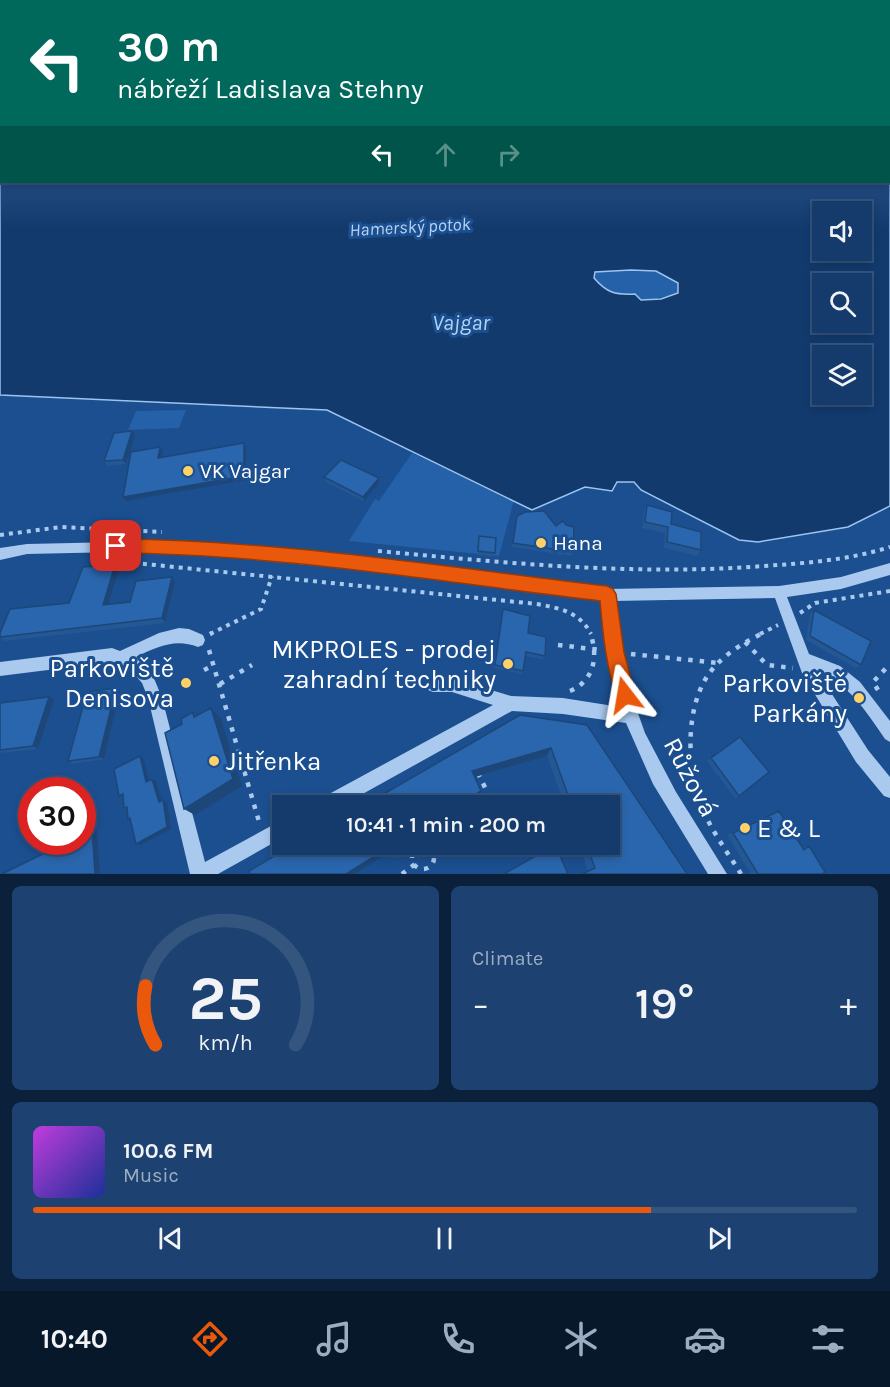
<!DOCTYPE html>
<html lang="en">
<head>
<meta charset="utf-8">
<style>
  body { margin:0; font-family:Karla,sans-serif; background:#1d4271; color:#f1f3f6; height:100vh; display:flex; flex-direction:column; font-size:22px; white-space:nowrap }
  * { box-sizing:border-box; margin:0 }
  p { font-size:20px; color:#9dadc1 }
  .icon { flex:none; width:33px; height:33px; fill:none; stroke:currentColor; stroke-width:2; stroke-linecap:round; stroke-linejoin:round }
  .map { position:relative; height:874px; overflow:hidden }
  .drawer { display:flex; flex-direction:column; gap:12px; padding:12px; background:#0b203b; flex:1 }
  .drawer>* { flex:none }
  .top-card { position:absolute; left:0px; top:0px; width:891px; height:183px; box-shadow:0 3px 9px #0003,0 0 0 2px #33557e; background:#00695c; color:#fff; overflow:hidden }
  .fabs { position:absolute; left:812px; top:201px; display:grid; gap:12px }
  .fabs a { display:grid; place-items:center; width:60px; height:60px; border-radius:0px; background:#143b6b; box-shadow:0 3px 9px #0003,0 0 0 2px #33557e; font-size:30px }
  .speed { position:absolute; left:18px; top:777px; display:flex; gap:12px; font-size:30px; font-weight:700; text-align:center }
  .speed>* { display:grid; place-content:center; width:78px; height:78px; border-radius:50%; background:#143b6b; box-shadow:0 3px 9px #0003,0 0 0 2px #33557e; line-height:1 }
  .speed .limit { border:9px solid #d22; background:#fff; color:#111 }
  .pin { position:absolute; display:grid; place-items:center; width:51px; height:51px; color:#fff; margin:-26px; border-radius:12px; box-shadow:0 3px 9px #0006 }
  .me { position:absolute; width:66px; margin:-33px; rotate:346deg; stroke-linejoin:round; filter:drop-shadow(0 0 4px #0008) }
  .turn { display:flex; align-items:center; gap:21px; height:126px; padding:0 18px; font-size:27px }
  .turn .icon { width:78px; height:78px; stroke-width:2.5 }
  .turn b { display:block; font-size:42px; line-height:51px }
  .lanes { display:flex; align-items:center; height:57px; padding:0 18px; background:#0003; justify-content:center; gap:30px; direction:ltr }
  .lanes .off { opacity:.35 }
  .big { font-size:45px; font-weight:600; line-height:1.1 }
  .drawer .card { flex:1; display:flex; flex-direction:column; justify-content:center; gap:9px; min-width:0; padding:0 21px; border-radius:9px; background:#1d4271 }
  .drawer .dial { align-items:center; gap:0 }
  .dial svg { height:156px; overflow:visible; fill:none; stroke:#33557e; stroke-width:7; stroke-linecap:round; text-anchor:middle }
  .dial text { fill:#f1f3f6; stroke:none }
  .song { display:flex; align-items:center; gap:18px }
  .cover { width:72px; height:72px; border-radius:9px; background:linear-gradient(135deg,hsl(290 70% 55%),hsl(230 70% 35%)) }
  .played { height:6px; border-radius:3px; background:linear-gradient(90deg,#ea580c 75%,#33557e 75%) }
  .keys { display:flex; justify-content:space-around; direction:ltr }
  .heat { display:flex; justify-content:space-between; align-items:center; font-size:33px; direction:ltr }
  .drawer .tiles { flex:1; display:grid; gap:12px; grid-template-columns:1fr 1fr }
  .card:last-child { grid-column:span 2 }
  .trip { position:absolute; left:272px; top:795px; width:348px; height:60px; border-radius:0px; background:#143b6b; box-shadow:0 3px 9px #0003,0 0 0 2px #33557e; font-weight:600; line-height:60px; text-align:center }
  .dock { display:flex; height:96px; justify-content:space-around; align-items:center; background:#08182b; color:#9dadc1 }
  .dock .icon { width:42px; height:42px }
  .dock .on { color:#ea580c }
  .dock b { font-size:27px; color:#f1f3f6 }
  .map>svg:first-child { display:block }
  .green { fill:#2461a8 }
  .water { fill:#123a6d; stroke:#9cc4f0; stroke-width:1.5; fill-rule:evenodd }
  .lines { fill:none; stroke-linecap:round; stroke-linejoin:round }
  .path-far1 { stroke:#a9c9ee; stroke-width:4; stroke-dasharray:4 5; stroke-linecap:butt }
  .path { stroke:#a9c9ee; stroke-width:4.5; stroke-dasharray:4.5 7; stroke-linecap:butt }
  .minor { fill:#a9c9ee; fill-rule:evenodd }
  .wall { fill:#245895 }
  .shaded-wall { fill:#1d4779 }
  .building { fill:#2a66ad; stroke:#1d4779; stroke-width:1.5 }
  .route { fill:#ea580c; stroke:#983908; stroke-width:1.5 }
  .poi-dot { fill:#ffd166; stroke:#1b4f8f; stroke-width:2 }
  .labels { text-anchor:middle; stroke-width:6; stroke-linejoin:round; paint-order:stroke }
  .far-water-label { font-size:18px; font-style:italic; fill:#b5d3f5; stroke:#1b4f8f }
  .poi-label { font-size:21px; fill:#fff; stroke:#1b4f8f; text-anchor:start }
  .water-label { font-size:22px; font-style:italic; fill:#b5d3f5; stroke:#1b4f8f }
  .near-poi-label { font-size:26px; fill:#fff; stroke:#1b4f8f; text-anchor:end }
  .near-street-label { font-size:26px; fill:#fff; stroke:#1b4f8f }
</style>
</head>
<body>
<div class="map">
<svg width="890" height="874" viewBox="0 0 890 874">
  <rect width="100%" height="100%" fill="#1b4f8f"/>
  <path class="green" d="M631,270L656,271L678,283V293C649,303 614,303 594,278L595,272Z
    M186,410L179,428L128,430L136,411Z
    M412,453L514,500L499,556L349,541L375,499L379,501Z"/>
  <path class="water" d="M0,160L2,182H890V160V506L848,527L758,542L739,540L641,490L634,482H617L612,491L585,487L532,510L327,410L0,395ZM822,212H861V250H822ZM631,270L656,271L678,283V293L661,299L641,300L635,294C615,295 607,293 594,278L595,272ZM822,284H861V322H822ZM822,356H861V394H822Z"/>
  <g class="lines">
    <path class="path-far1" d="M0,535L61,527L162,532
      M378,551C507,563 635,576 764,566C807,563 849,560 890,547
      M116,561L537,604C559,608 580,612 591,634
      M800,613L815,603L890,591
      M210,634L261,609L272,576
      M760,634L778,625"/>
    <path class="path" d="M210,634L212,633
      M745,642L767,665L793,668
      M558,645L601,650
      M209,650L260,825
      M631,654L719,663
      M204,670L214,665
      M220,684L252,665
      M878,690L873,682L890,664
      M570,691C594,681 599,656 590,633
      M478,773L494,806
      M534,806L554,797
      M412 858a11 11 0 1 1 22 0a11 11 0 1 1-22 0Z
      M432,851L443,844
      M402,874L415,864
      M741,874C728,853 713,833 703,810C687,772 684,711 708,675C721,656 743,643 763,633"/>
    <path class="minor" d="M163,541L340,556L607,589L779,586L841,577L890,563V575L841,589L787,597L809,654L840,666L860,682L890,721V742L885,739C865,710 851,686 817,671L868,750L890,777V798L884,796L856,762L802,673L775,598L614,601L626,672L634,702L645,733L676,792L727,874H708L653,784L626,723L563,714L512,711L341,806H316L318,800L493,705L452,692H433L428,690L426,685L428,680L433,678H452L511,696L563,698L620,707L609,656L601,600L340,568L163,551L27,554L0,560V548L27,544Z
      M179,628L189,629L203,635L205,640L203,645L198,647C175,638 157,647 136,657C151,666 156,683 162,698L205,862L282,820V838L218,874H190L148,698L142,683L130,669L112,662L0,676V662L112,648L120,651L159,633Z"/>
  </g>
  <path class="wall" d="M135,436L126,464L107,466L104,461Z
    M324,477L379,483L364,501L326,482Z
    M647,505L671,524L701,550L697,556L664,548L665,533L642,528L644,512Z
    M517,516L573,552L571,556L512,547Z
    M479,536L496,538L494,557L478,555Z
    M115,565L119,570L109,604L130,602L175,582L165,623L4,641L0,638V633L69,603Z
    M503,609L545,656L543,659L525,656L522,674L494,668Z
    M814,610L861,665L856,668L806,640L810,614Z
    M116,688L120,691L104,759L73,764L68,761Z
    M54,700L38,749L0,753V703Z
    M520,715L687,874L588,871L579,844H609V806H565L547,756L475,777L480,797L465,806H363Z
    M740,737L739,796L735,798L707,761Z
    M779,811L803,848L809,846L822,874H751L727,835Z
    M295,844L407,850L400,857L392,858L385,855L355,874H250Z"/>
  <path class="shaded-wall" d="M132,431L135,436L126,464L123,460Z
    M244,443L246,448V480L126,501L123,497Z
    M160,447L163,451L161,463L158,458Z
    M379,478V483L364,501L363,497Z
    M115,565L119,570L107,609L103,605Z
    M172,577L175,582L165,623L162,618Z
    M116,688L120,691L104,759L99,757Z
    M49,697L54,700L38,749L33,746Z
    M211,708L220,717L242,786L195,815L184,809Z
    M551,748L547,756L471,778L472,771Z
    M140,756L144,759L150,785L146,782Z
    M152,779L156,781L163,804L159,802Z
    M481,791L480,797L465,806H457Z
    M163,800L167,802L171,829L141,845L136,844Z
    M92,829L97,831L100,874H95Z
    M405,844H408L407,850L400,857L398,853Z
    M383,851L385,855L355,874H346Z"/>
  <path class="building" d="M132,431L123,460L104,461L114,433Z
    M244,443V476L123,497L131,452L160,447L158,458Z
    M341,460L379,478L363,497L324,477Z
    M647,505L672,512L671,524L701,532V550L667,542L668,527L645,522Z
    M544,511L556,526L563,521L566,525L574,527L573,552L513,543L517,516L525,512Z
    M479,536L496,538L495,553L478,551Z
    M115,565L103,605L130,602L136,581L172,577L162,618L0,637V633L10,609L69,603L83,567Z
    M503,609L530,616L528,633L546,637L545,656L526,652L523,671L495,665Z
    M814,610L871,641L861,665L810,636Z
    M116,688L99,757L68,761L87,692Z
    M49,697L33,746L0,750V703Z
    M211,708L233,779L184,809L165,733L182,724L181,719L193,712L194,717Z
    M520,715L587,725L687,874H582L595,868L586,844H609V806H572L551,748L472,771L481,791L457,806H363Z
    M740,737L769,772L739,796L711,758Z
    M140,756L146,782L152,779L159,802L163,800L167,827L136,844L130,818L128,820L127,807L124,808L123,794L119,796L114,769Z
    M779,811L804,850L809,846L825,872L822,874H758L733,833Z
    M92,829L95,874H2L67,842H82V834Z
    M295,844H405L398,853L389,855L383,851L346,874H250L249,871Z
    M555,845L568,874H504Z"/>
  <linearGradient id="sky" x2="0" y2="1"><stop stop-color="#0f2b4f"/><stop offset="0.47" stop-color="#39639b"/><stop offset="1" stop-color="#39639b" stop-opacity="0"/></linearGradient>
  <rect width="890" height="229" fill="url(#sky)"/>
  <path class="route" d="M116,539C279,540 445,567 607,586L613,589L616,594L624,652L635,695L632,702L625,704L619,702C606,670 603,635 600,601C440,582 276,554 116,553L110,551L107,546L110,541Z"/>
  <g class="poi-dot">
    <circle cx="188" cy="471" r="6"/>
    <circle cx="541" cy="543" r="6"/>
    <circle cx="508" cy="664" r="6"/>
    <circle cx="186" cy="683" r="6"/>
    <circle cx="859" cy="698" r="6"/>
    <circle cx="214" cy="761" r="6"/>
    <circle cx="745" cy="828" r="6"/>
  </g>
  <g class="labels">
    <g class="far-water-label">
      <text transform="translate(410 227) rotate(-3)" y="6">Hamerský potok</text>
    </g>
    <g class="poi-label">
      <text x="200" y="478">VK Vajgar</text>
      <text x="553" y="550">Hana</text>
    </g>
    <g class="water-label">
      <text x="461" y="330">Vajgar</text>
    </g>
    <g class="near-poi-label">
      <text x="496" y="658">MKPROLES - prodej<tspan x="496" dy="30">zahradní techniky</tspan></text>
      <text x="174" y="677">Parkoviště<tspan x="174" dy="30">Denisova</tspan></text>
      <text x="847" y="692">Parkoviště<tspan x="847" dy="30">Parkány</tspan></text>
      <text x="226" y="770" text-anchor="start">Jitřenka</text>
      <text x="757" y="837" text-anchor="start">E &amp; L</text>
    </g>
    <g class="near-street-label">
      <text transform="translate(691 777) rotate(62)" y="9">Růžová</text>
    </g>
  </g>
</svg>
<div class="fabs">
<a><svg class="icon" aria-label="sound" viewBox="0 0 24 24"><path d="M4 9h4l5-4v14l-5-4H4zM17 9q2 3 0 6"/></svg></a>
<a><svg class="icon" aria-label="search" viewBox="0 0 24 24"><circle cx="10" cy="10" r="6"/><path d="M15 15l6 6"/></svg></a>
<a><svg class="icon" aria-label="layers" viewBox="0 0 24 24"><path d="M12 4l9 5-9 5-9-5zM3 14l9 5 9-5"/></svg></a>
</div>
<div class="speed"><div class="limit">30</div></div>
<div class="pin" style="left:116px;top:546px;background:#d93025"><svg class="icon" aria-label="arrive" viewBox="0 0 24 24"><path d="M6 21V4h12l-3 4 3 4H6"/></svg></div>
<svg class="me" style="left:625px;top:695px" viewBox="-20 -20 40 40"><path d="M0-17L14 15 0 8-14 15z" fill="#ea580c" stroke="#fff" stroke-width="4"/></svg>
<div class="trip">10:41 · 1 min · 200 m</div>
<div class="top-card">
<div class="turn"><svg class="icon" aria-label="left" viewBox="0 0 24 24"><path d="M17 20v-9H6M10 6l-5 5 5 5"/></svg><div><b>30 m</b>nábřeží Ladislava Stehny</div></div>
<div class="lanes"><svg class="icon" aria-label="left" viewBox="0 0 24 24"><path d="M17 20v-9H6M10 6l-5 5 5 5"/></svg><svg class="icon off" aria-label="ahead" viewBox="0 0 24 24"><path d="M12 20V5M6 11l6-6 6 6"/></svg><svg class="icon off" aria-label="right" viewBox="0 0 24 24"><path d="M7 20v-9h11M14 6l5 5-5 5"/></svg></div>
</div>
</div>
<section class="drawer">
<div class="tiles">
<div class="card dial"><svg viewBox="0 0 100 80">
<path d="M14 69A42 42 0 1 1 86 69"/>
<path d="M14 69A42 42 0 0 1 9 39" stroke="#ea580c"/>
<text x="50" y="56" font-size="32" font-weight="700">25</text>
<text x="50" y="72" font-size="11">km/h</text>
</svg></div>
<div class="card"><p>Climate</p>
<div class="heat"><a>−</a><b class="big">19°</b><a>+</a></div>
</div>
<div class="card">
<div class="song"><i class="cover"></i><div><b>100.6 FM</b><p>Music</p></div></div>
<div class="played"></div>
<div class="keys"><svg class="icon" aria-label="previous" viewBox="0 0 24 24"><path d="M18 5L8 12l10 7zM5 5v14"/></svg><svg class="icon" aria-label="pause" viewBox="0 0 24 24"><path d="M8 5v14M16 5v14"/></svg><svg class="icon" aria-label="next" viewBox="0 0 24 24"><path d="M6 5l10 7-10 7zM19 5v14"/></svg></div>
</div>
</div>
</section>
<nav class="dock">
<b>10:40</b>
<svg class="icon on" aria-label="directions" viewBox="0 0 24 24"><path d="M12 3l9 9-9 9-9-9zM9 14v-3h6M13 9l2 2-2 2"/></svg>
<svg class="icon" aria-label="music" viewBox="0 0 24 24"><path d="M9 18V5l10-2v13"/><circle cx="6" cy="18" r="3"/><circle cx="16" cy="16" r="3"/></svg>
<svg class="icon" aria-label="phone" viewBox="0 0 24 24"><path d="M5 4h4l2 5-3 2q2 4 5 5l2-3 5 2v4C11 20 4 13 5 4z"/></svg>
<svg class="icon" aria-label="climate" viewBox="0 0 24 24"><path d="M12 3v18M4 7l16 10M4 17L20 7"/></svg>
<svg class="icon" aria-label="car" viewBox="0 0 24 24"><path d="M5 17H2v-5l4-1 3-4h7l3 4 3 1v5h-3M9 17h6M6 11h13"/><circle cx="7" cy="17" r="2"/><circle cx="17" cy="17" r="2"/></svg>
<svg class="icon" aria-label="filters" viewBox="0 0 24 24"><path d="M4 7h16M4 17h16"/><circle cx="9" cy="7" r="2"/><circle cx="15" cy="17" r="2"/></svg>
</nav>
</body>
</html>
